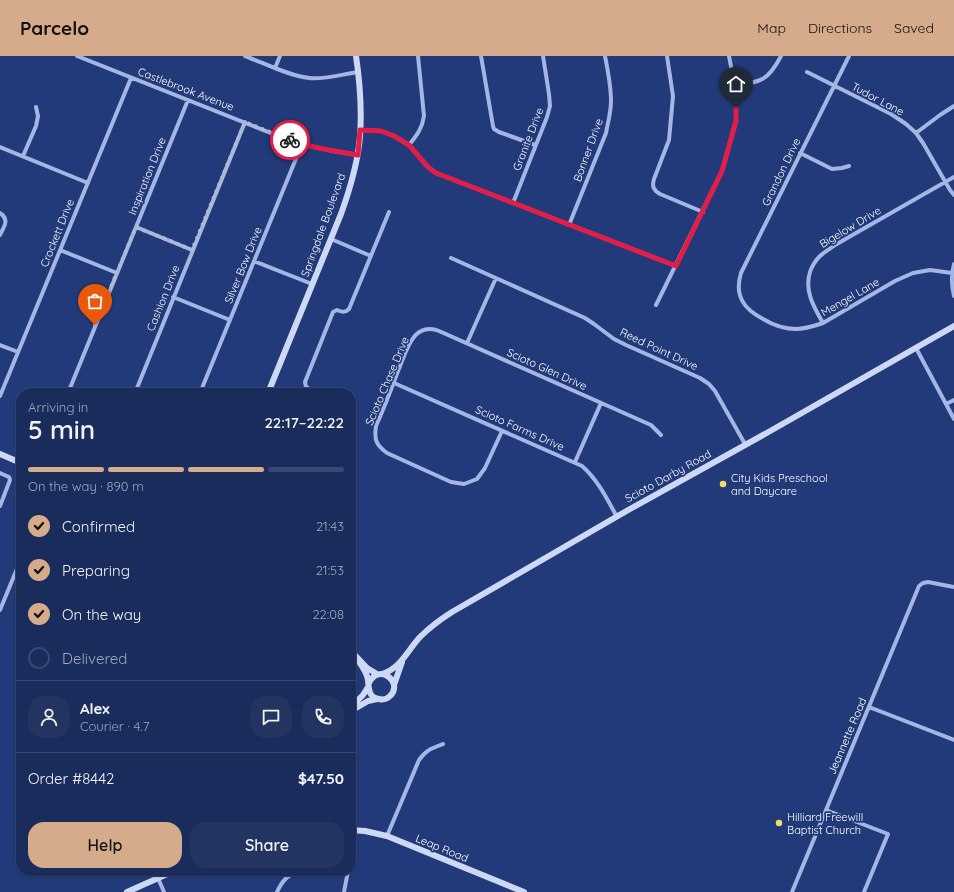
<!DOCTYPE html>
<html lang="en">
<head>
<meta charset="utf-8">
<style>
  body { margin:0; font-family:Quicksand,sans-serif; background:#233461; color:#f1f3f6; height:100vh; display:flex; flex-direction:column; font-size:15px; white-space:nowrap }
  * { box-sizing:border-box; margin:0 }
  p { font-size:13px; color:#9fa7bb }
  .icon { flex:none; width:22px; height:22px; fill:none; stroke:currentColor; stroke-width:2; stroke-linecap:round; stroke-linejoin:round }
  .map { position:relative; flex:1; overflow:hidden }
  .sheet { position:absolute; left:16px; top:332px; width:340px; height:488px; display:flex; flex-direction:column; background:#1a2c5b; border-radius:16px; box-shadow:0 1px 3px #0004,0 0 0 1px #384871 }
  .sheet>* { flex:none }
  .pin { position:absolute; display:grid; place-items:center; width:34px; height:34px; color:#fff; margin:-41px -17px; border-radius:50% 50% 50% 0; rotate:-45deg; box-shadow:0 0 4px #0007 }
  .pin .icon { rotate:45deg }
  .courier { position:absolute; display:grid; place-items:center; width:40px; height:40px; margin:-20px; border:3px solid #e11d48; border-radius:50%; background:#fff; color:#222; box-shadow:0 1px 5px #0007 }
  .summary em { font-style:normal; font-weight:600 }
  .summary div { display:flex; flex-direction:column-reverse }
  .summary { display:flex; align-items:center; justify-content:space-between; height:68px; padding:0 12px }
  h1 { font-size:26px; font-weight:600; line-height:30px }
  .bar { display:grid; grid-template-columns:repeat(4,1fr); gap:6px 4px; align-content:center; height:48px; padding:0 12px }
  .bar i { height:5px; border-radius:3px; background:#384871 }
  .bar .selected { background:#d6ab8b }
  .bar p { grid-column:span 4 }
  .line { display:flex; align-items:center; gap:10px; padding:0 12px; border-top:1px solid #384871 }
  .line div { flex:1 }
  .round { display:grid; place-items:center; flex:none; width:42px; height:42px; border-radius:16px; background:#233461 }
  ol { padding:0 12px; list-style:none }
  li { display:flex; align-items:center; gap:12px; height:44px }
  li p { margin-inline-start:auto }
  li .icon { padding:4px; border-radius:50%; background:#d6ab8b; color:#111; stroke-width:4 }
  li:last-child { color:#9fa7bb }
  li i { width:22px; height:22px; border:2px solid #384871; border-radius:50% }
  .cta { display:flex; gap:8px; margin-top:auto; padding:8px 12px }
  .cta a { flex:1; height:46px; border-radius:16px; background:#d6ab8b; color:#111; font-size:16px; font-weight:600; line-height:46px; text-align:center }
  .cta a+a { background:#233461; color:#f1f3f6 }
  header { display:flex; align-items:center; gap:24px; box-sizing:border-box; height:56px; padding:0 20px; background:#d6ab8b; color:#111 }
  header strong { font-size:19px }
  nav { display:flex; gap:22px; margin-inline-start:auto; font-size:14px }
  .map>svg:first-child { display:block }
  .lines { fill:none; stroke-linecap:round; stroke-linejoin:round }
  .street { stroke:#a4b6e4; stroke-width:4 }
  .secondary { stroke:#cdd8f4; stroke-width:6 }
  .done { stroke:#b2bad0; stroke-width:4; stroke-dasharray:0 7.2 }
  .route { stroke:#e11d48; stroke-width:5 }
  .poi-dot { fill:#f0df67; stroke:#223a79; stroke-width:1.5 }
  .labels { text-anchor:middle; stroke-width:3.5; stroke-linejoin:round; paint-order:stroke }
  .street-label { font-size:11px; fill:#fff; stroke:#223a79 }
  .poi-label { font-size:11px; fill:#fff; stroke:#223a79; text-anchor:start }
</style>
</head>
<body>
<header>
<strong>Parcelo</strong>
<nav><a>Map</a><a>Directions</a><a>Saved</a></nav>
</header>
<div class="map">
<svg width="954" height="836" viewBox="0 0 954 836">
  <rect width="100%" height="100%" fill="#223a79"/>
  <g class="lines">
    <path class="street" d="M77,0L296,87L333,95L358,99
      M245,0C264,7 289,20 309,22C323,24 344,18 358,16
      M481,0L493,70L494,73L499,76L535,89
      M667,0L673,40L669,84L654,123C652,130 653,134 660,138L703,156
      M849,0L741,217C734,240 744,253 763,263C773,269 785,273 796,273C806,273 814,270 823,267L895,225L913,217L930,214L952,217
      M275,12L280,0
      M807,16L891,58L906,68L916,77L923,87L950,134L954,139
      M734,30C761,26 768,25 781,0
      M360,74L381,75L394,80L409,89L428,111L436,117L676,210
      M916,77L940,59L954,50
      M409,89C417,79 422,73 424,60L418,0
      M0,91L88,127
      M800,97L832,113L842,112L849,110
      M23,100L36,70L38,60L36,51
      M513,147L547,61L550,50L549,38L543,0
      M0,157C10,164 4,170 0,179
      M569,169L606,77C608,66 611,56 611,45C611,30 608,15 605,0
      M136,171L192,194
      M331,183L371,200
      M60,194L117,217
      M451,202L585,262L594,268L614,283L626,289L700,322L709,328L715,335L745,388
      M254,205L312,228
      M954,208C951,219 951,228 954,240
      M173,241L230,264
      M656,249L722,115L736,65V38L729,0
      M823,267C814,251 804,235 810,216C812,210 815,205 820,200C824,196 830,193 835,189L954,121
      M467,287L496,222
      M0,289L18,296
      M916,292L954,363
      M394,327L582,410C598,424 607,443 617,461
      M68,337L188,44
      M135,337L245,66
      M200,337L302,88
      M314,337L311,334L306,331L305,326L333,256L337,254C342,256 345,257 349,253L389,156
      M0,340L131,22
      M946,348L954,344
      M502,375L485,412L477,423L464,428L451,426L387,397C376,389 374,384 376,370C384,352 391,334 398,315C403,304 406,291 414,281C420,273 430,271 439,275L651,369L661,379
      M575,406L601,347
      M0,417L9,421L10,424L0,450
      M0,554L21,503
      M869,651L954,684
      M826,754L888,778L864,836
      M387,780L419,704C426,694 432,692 443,688
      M351,792L353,774
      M337,815H348
      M158,822L164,836
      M277,836C282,825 288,818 300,815
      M344,836L348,815
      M792,836L919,530L923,527L928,526L954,531"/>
    <path class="secondary" d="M268,337L341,158C350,133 358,107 360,80C362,53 360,27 356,0
      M0,398L21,407
      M351,595L367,612L377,618
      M358,604C361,609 365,614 367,620C370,629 366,641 379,643C383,644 387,643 390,640C404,627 379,606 369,627
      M382,618C401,612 407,595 420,581C430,571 441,563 452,556L630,453L772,374L954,270
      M394,629L402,606
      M351,651L363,639L368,631
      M351,653L356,652L368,645L377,643
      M351,774L365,775L387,780L524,836
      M127,836L174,815"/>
  </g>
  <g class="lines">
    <path class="done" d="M95,269L136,171L192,194L245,66L290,84"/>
    <path class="route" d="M290,84C310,92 336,95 358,99L360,74L381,75L394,80L409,89L428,111L436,117L676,210L722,115L736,65V52"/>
  </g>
  <g class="poi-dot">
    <circle cx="723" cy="428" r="4"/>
    <circle cx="779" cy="767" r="4"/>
  </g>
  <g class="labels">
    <g class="street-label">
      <text transform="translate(186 33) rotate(21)" y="4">Castlebrook Avenue</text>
      <text transform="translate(878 43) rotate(28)" y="4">Tudor Lane</text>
      <text transform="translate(528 83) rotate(-69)" y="4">Granite Drive</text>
      <text transform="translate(588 94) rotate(-70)" y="4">Bonner Drive</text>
      <text transform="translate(781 116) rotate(-64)" y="4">Grandon Drive</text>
      <text transform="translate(147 120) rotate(-68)" y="4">Inspiration Drive</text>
      <text transform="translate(323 169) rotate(-70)" y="4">Springdale Boulevard</text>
      <text transform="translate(850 171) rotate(-31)" y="4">Bigelow Drive</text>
      <text transform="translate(57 177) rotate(-68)" y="4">Crockett Drive</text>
      <text transform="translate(243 209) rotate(-68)" y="4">Silver Bow Drive</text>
      <text transform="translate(850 241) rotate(-30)" y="4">Mengel Lane</text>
      <text transform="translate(163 242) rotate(-68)" y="4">Cashion Drive</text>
      <text transform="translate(659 293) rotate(25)" y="4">Reed Point Drive</text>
      <text transform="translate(547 313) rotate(24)" y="4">Scioto Glen Drive</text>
      <text transform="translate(387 325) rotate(-67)" y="4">Scioto Chase Drive</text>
      <text transform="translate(520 372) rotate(24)" y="4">Scioto Farms Drive</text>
      <text transform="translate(668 420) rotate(-29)" y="4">Scioto Darby Road</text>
      <text transform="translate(847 680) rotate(-67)" y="4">Jeannette Road</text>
      <text transform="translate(442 792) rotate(22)" y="4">Leap Road</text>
    </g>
    <g class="poi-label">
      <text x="731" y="426">City Kids Preschool<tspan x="731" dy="13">and Daycare</tspan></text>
      <text x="787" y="765">Hilliard Freewill<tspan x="787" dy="13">Baptist Church</tspan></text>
    </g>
  </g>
</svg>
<div class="pin" style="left:95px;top:269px;background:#ea580c"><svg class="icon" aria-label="bag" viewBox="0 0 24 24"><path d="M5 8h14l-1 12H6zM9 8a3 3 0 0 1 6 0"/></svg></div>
<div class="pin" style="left:736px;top:52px;background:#1f2937"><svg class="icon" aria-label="home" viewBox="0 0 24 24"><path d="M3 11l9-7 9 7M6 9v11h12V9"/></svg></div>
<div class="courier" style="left:290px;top:84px"><svg class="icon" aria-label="bike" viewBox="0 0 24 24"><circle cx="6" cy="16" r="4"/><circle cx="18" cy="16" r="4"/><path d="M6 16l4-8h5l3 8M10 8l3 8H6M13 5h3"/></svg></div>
<section class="sheet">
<div class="summary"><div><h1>5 min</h1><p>Arriving in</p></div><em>22:17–22:22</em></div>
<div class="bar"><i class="selected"></i><i class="selected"></i><i class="selected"></i><i></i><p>On the way · 890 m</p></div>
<ol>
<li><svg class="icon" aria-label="check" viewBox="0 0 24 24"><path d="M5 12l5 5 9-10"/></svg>Confirmed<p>21:43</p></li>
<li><svg class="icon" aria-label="check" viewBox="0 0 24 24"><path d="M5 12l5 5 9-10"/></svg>Preparing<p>21:53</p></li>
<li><svg class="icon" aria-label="check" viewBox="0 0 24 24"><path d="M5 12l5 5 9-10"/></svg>On the way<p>22:08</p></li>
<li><i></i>Delivered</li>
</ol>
<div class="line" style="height:72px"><a class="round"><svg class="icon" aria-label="person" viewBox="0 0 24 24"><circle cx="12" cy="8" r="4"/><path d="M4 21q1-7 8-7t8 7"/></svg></a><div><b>Alex</b><p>Courier · 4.7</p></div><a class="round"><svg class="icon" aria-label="chat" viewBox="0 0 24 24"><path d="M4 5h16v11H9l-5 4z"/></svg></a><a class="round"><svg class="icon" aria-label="phone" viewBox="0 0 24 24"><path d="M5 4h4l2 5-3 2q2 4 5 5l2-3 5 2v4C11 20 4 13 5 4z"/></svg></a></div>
<div class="line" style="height:52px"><div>Order #8442</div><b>$47.50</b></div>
<div class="cta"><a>Help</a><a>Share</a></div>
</section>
</div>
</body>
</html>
